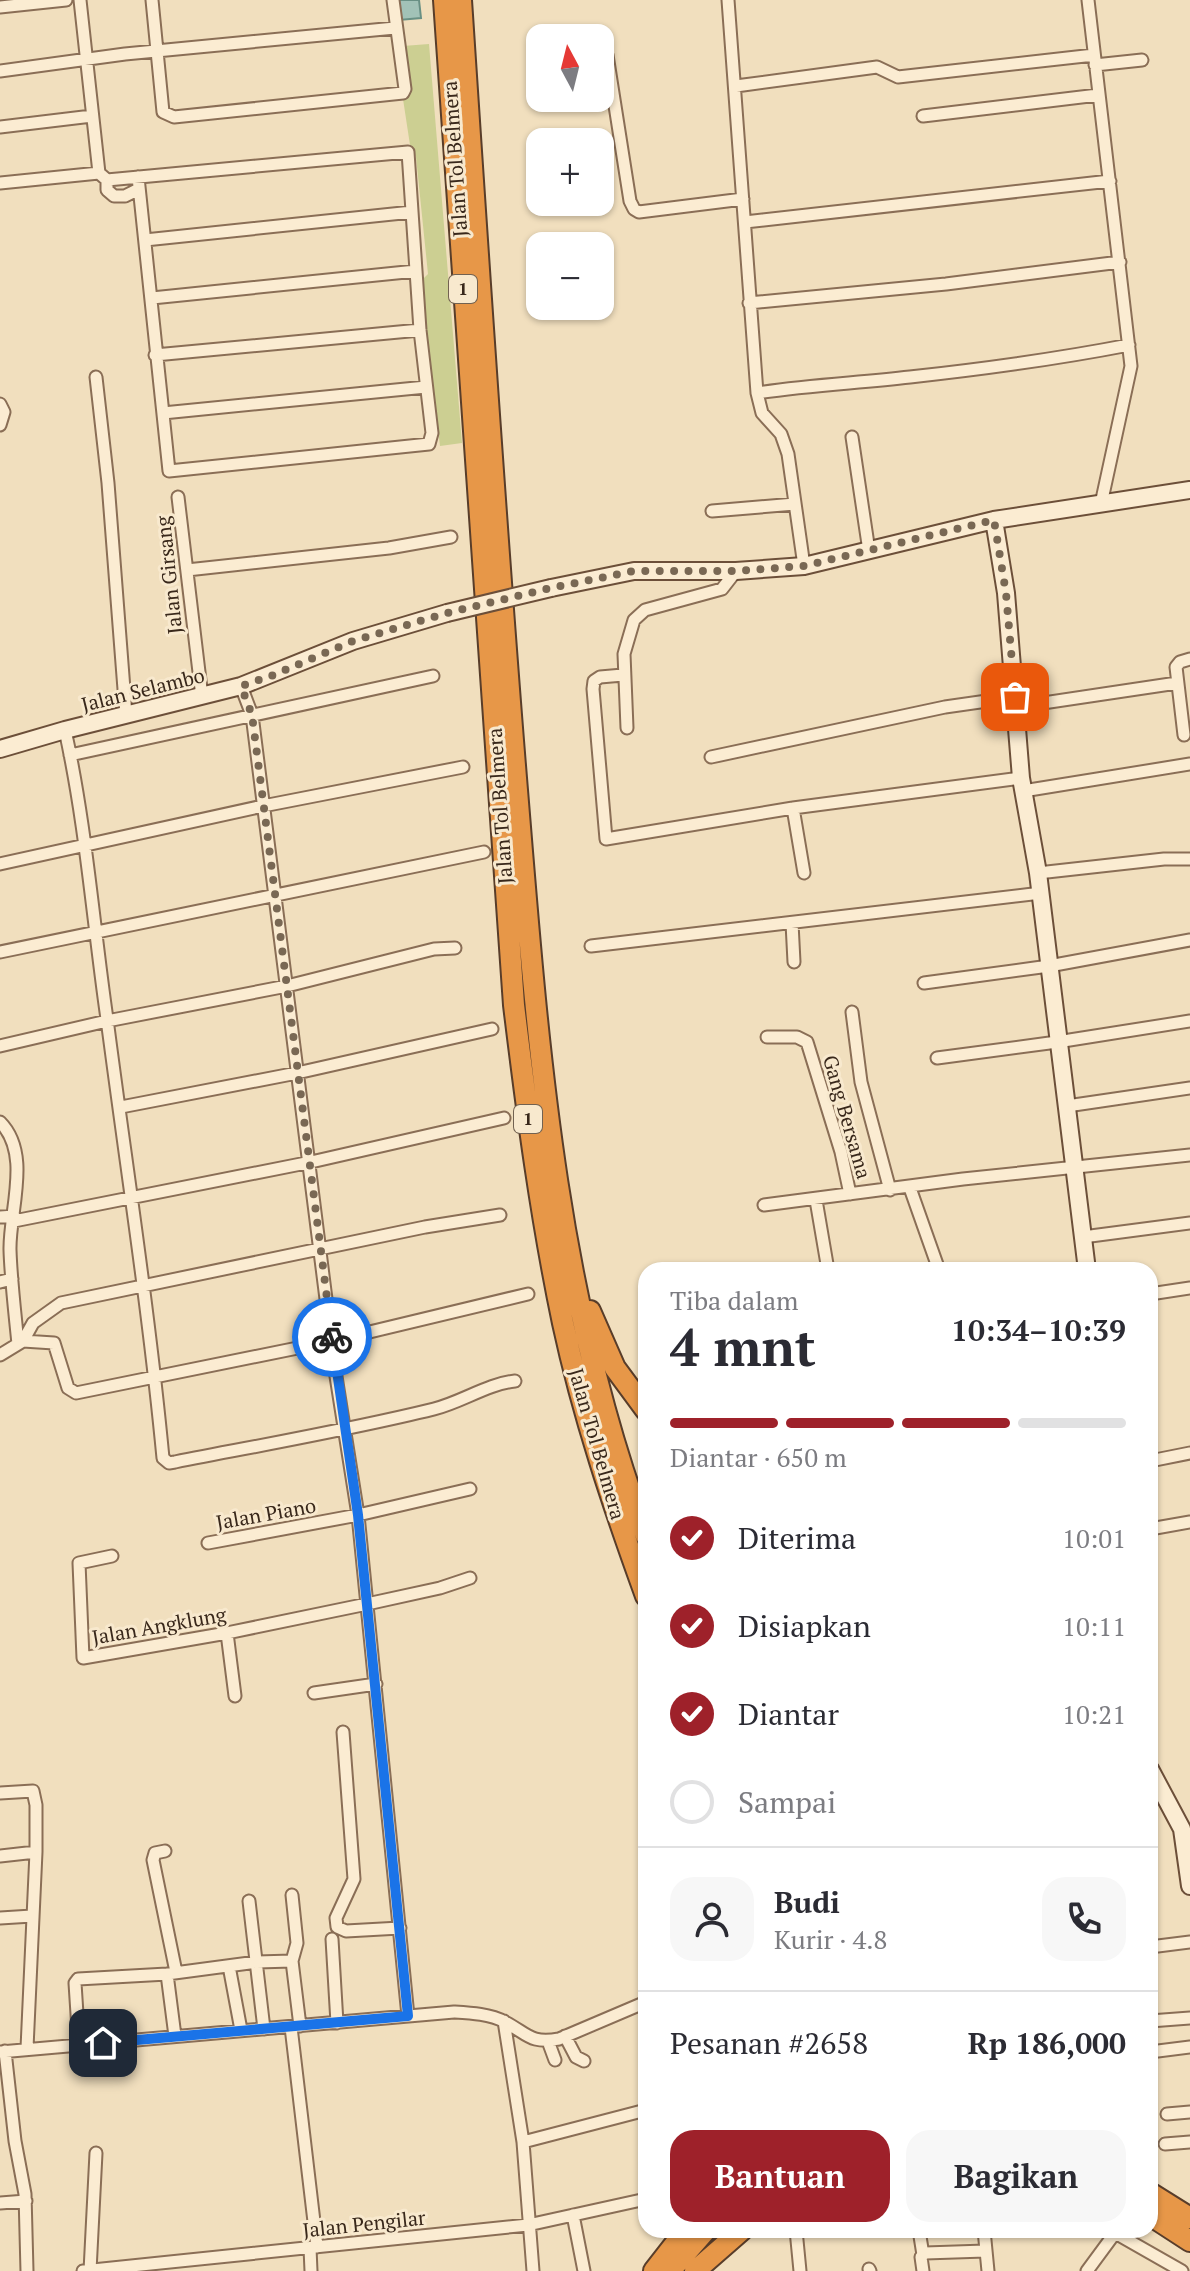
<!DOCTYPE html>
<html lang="id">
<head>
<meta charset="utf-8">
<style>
  body { margin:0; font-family:"PT Serif",serif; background:#f7f7f7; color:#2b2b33; height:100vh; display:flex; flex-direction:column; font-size:30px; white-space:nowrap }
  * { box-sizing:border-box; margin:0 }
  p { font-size:26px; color:#7c7c81 }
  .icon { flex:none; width:44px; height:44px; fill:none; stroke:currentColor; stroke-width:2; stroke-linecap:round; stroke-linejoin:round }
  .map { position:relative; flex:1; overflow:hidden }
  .drawer { position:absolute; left:638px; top:1262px; width:520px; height:976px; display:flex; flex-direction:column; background:#fff; border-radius:24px; box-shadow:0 2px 6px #0004 }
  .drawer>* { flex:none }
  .needle { width:52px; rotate:353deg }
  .tools { position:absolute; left:526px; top:24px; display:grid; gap:16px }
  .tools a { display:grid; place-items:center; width:88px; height:88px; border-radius:16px; background:#fff; box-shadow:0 2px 6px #0004; font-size:40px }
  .pin { position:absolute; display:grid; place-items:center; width:68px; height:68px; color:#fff; margin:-34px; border-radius:16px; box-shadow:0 4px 12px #0006 }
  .courier { position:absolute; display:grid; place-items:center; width:80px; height:80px; margin:-40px; border:6px solid #1a73e8; border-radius:50%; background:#fff; color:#222; box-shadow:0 2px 10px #0007 }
  .overview em { font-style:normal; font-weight:800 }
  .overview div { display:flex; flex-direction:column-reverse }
  .overview { display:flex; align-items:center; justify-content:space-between; height:136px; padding:0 32px }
  h1 { font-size:52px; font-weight:800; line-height:60px }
  .bar { display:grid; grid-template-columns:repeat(4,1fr); gap:12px 8px; align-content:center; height:96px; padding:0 32px }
  .bar i { height:10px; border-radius:6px; background:#e1e1e2 }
  .bar .selected { background:#9e212a }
  .bar p { grid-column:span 4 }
  .line { display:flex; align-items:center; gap:20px; padding:0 32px; border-top:2px solid #e1e1e2 }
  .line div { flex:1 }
  .round { display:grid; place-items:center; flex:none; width:84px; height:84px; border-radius:24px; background:#f7f7f7 }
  ol { padding:0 32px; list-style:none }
  li { display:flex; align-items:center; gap:24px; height:88px }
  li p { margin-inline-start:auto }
  li .icon { padding:8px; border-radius:50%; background:#9e212a; color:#fff; stroke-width:4 }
  li:last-child { color:#7c7c81 }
  li i { width:44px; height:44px; border:4px solid #e1e1e2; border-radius:50% }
  .action { display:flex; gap:16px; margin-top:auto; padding:16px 32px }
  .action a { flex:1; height:92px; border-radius:24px; background:#9e212a; color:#fff; font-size:32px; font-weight:800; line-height:92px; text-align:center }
  .action a+a { background:#f7f7f7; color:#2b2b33 }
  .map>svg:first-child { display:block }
  .green { fill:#cccf92 }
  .water { fill:#a2c2b7; stroke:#699084; stroke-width:2 }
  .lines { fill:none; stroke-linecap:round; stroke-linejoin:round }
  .street-casing { stroke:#8a6e56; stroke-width:15 }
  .secondary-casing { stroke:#6c4f39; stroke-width:20 }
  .highway-casing { stroke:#583d2a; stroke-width:24 }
  .street { stroke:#fbecd2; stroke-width:11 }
  .secondary { stroke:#fbecd2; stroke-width:16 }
  .highway { stroke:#e79748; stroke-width:20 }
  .secondary-bridge-casing { stroke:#6c4f39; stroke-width:20; stroke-linecap:butt }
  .secondary-bridge { stroke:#fbecd2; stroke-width:16 }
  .done { stroke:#796854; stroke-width:8; stroke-dasharray:0 14.4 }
  .route { stroke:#1a73e8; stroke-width:10 }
  .labels { text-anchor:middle; stroke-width:6; stroke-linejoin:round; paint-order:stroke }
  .shield { fill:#f8e9ce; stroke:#726251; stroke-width:2 }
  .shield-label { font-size:18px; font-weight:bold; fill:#39281b }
  .street-label { font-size:20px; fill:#39281b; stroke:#f8e9ce }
</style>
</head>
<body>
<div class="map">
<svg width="1190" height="2271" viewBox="0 0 1190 2271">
  <rect width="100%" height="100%" fill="#f1dfbe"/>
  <path class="green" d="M429,44L462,443L440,446L420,282L428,274L416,157L410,145L403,99L408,98L403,46Z"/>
  <path class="water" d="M396,0H419L421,18L399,20Z"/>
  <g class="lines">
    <g class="street-casing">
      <path id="street" d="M80,0L99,173L107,180L408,152L420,330L432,433L429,444L169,471L138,177
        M152,0L163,112L174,117L403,93L405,89L393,0
        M728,0L757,393L762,413L781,434L788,454L804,566
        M1088,0L1131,366L1101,504
        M0,7L66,0
        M600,56L607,55L630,201L634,209L639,212L743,199
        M1095,65L1142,60
        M0,71L125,54L395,28
        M736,86L877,67L898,77L1094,55
        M923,116L1098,95
        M0,127L92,116
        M107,180V190L114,196H125L139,189
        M0,183L99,173
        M745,222L1110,181
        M145,240L412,212
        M152,298L416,271
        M749,303L946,284L1120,262
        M155,355L420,330
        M96,377L108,483L126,715
        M757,393C808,385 859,383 910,377C983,369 1057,359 1129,345
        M0,404L4,412L0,425
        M163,413L426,387
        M852,437L869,551
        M178,497L202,697
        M712,511L795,504
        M187,570L389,548L451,537
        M623,675L600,677L594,681L593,689L606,839L793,808L1021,778
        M241,686L252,715L335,1370L358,1515L408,2016
        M1016,707L1177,683
        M627,728L624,654L634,620L645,610L722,589L736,571
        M65,730C86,825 93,922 107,1019C126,1165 149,1311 163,1458L169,1463L175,1462C261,1445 349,1430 434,1409C462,1402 487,1384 515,1381
        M1184,735L1176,667L1180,662L1190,659
        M70,755L433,676
        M711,757L945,707L1015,697
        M1023,791L1190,764
        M793,808L804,873
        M0,864L263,806L463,767
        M1038,873L1164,859H1190
        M792,923L794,962
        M591,946L1041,893
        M0,952L484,852
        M924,983L1049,966L1190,940
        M852,1012L861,1082L890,1190
        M767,1037H797L807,1042L841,1152L850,1194
        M0,1046L107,1021L287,986L434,949L455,948
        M937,1058L1057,1042L1190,1021
        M1067,1106L1190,1088
        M121,1107L297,1073L492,1029
        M0,1122C32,1154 9,1211 10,1250C11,1281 15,1313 18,1344
        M910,1188L939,1270
        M816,1200L828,1270
        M764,1205L963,1179L1190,1155
        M0,1217L14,1216
        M14,1221L311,1162L504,1118
        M1083,1237L1190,1223
        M0,1282L12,1279
        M1150,1294L1190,1288
        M23,1341L54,1343L68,1388L76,1393L332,1341L528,1294
        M0,1355L23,1341L33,1323L61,1303L425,1227L500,1215
        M1150,1461L1190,1453
        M1150,1529L1190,1522
        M208,1543L358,1515L470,1489
        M112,1556L79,1563L83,1658L227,1633L367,1604L440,1588L470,1578
        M227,1633L235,1696
        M314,1693L376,1684
        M343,1732L354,1879L336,1918L337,1927L346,1931L400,1928
        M0,1793L33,1791L36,1805V1852L27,2048
        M165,1851L155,1853L153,1860L176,1972
        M0,1856L36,1852
        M292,1895L297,1943L292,1961L300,2026
        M249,1901L264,2029
        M0,1918L32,1916
        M332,1939L337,2023
        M1150,1947L1190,1942
        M229,1966L241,2030
        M167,1974L175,2036
        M504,2021L523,2142L533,2271
        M1150,2021L1190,2018
        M291,2027L317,2247
        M565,2036L576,2057L584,2061
        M548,2041L555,2060
        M79,2045L75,1983L78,1979L167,1974L257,1962L292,1961
        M5,2051L15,2141L25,2194L27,2271
        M0,2052L454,2012C471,2013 490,2014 505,2022C528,2034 530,2044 559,2039L646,2002
        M1150,2052L1190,2047
        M1167,2114L1190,2112
        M523,2142L646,2110
        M1165,2144L1190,2142
        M0,2203L26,2201
        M573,2215L584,2271
        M796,2230L800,2271
        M919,2230L923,2255
        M984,2230L988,2271
        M1110,2230L1182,2271
        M310,2248L311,2271
        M869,2269L870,2271
        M83,2271L528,2225L646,2199
        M90,2271L96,2153
        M923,2271L921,2257L925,2253L985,2251
        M1087,2271L1115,2233"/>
    </g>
    <g class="secondary-casing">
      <path id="secondary" d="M994,520L1006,593L1021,778L1038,873L1087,1270
        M551,588L634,571H736L804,566L994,520L1190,490
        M0,749L65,730L241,686L353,641L447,613
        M1150,1769L1182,1829L1190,1886"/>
    </g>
    <g class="highway-casing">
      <path id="highway" d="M444,0L514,1005C527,1112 541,1218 563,1323C583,1416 614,1508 646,1596
        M461,0C478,259 495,519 516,778C537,1034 554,1293 646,1536
        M590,1311L615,1368L646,1410
        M1150,2193L1190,2218
        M1150,2215L1190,2241
        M654,2271L686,2230
        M670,2271L706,2230
        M695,2271L742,2230"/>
    </g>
    <use href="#street" class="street"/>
    <use href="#secondary" class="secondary"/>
    <use href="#highway" class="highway"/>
    <g class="secondary-bridge-casing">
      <path id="secondary-bridge" d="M447,613L551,588"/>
    </g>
    <use href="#secondary-bridge" class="secondary-bridge"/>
  </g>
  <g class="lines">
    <path class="done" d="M332,1337L252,715L241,686L271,676L353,641L447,613L551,588L634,571H736L804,566L994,520L1006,593L1015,697"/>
    <path class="route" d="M103,2043L408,2016L358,1515L332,1337"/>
  </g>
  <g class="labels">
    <g class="shield">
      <rect x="449" y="275" width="28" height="28" rx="6"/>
      <rect x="514" y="1105" width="28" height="28" rx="6"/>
    </g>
    <g class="shield-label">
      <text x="463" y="295">1</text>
      <text x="528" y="1125">1</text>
    </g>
    <g class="street-label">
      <text transform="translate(455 159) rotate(-94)" y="7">Jalan Tol Belmera</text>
      <text transform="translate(169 575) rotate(-96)" y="7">Jalan Girsang</text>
      <text transform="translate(143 690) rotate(-14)" y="7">Jalan Selambo</text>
      <text transform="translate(500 806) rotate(-94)" y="7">Jalan Tol Belmera</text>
      <text transform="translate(847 1117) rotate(74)" y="7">Gang Bersama</text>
      <text transform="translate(597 1444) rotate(74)" y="7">Jalan Tol Belmera</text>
      <text transform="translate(266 1514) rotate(-10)" y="7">Jalan Piano</text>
      <text transform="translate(159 1626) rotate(-10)" y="7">Jalan Angklung</text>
      <text transform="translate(364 2224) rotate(-6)" y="7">Jalan Pengilar</text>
    </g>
  </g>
</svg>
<div class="tools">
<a><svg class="needle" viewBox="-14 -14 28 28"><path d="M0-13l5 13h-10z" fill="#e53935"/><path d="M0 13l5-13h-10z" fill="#7c7c81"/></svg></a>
<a>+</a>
<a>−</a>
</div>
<div class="pin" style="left:1015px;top:697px;background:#ea580c"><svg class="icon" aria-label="bag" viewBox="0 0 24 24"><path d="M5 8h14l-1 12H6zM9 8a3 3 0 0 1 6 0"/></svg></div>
<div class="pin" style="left:103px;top:2043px;background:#1f2937"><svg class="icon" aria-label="home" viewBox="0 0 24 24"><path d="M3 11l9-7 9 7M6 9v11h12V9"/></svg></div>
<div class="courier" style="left:332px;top:1337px"><svg class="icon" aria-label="bike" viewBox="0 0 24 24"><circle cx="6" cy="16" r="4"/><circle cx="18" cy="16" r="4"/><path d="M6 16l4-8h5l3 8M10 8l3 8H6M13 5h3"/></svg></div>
<section class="drawer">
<div class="overview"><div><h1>4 mnt</h1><p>Tiba dalam</p></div><em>10:34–10:39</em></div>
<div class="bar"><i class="selected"></i><i class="selected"></i><i class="selected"></i><i></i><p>Diantar · 650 m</p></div>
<ol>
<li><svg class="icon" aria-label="check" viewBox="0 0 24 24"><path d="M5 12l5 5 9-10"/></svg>Diterima<p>10:01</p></li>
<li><svg class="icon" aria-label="check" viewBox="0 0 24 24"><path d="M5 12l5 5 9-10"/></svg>Disiapkan<p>10:11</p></li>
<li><svg class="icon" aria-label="check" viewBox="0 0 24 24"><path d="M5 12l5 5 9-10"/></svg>Diantar<p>10:21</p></li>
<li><i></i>Sampai</li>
</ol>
<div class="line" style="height:144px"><a class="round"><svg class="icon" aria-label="person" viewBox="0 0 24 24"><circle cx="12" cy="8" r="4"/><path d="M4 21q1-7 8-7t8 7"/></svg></a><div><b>Budi</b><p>Kurir · 4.8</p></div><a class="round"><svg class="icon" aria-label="phone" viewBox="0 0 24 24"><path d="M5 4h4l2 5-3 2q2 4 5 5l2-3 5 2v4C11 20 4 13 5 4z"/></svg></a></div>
<div class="line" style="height:104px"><div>Pesanan #2658</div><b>Rp 186,000</b></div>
<div class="action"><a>Bantuan</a><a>Bagikan</a></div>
</section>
</div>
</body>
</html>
